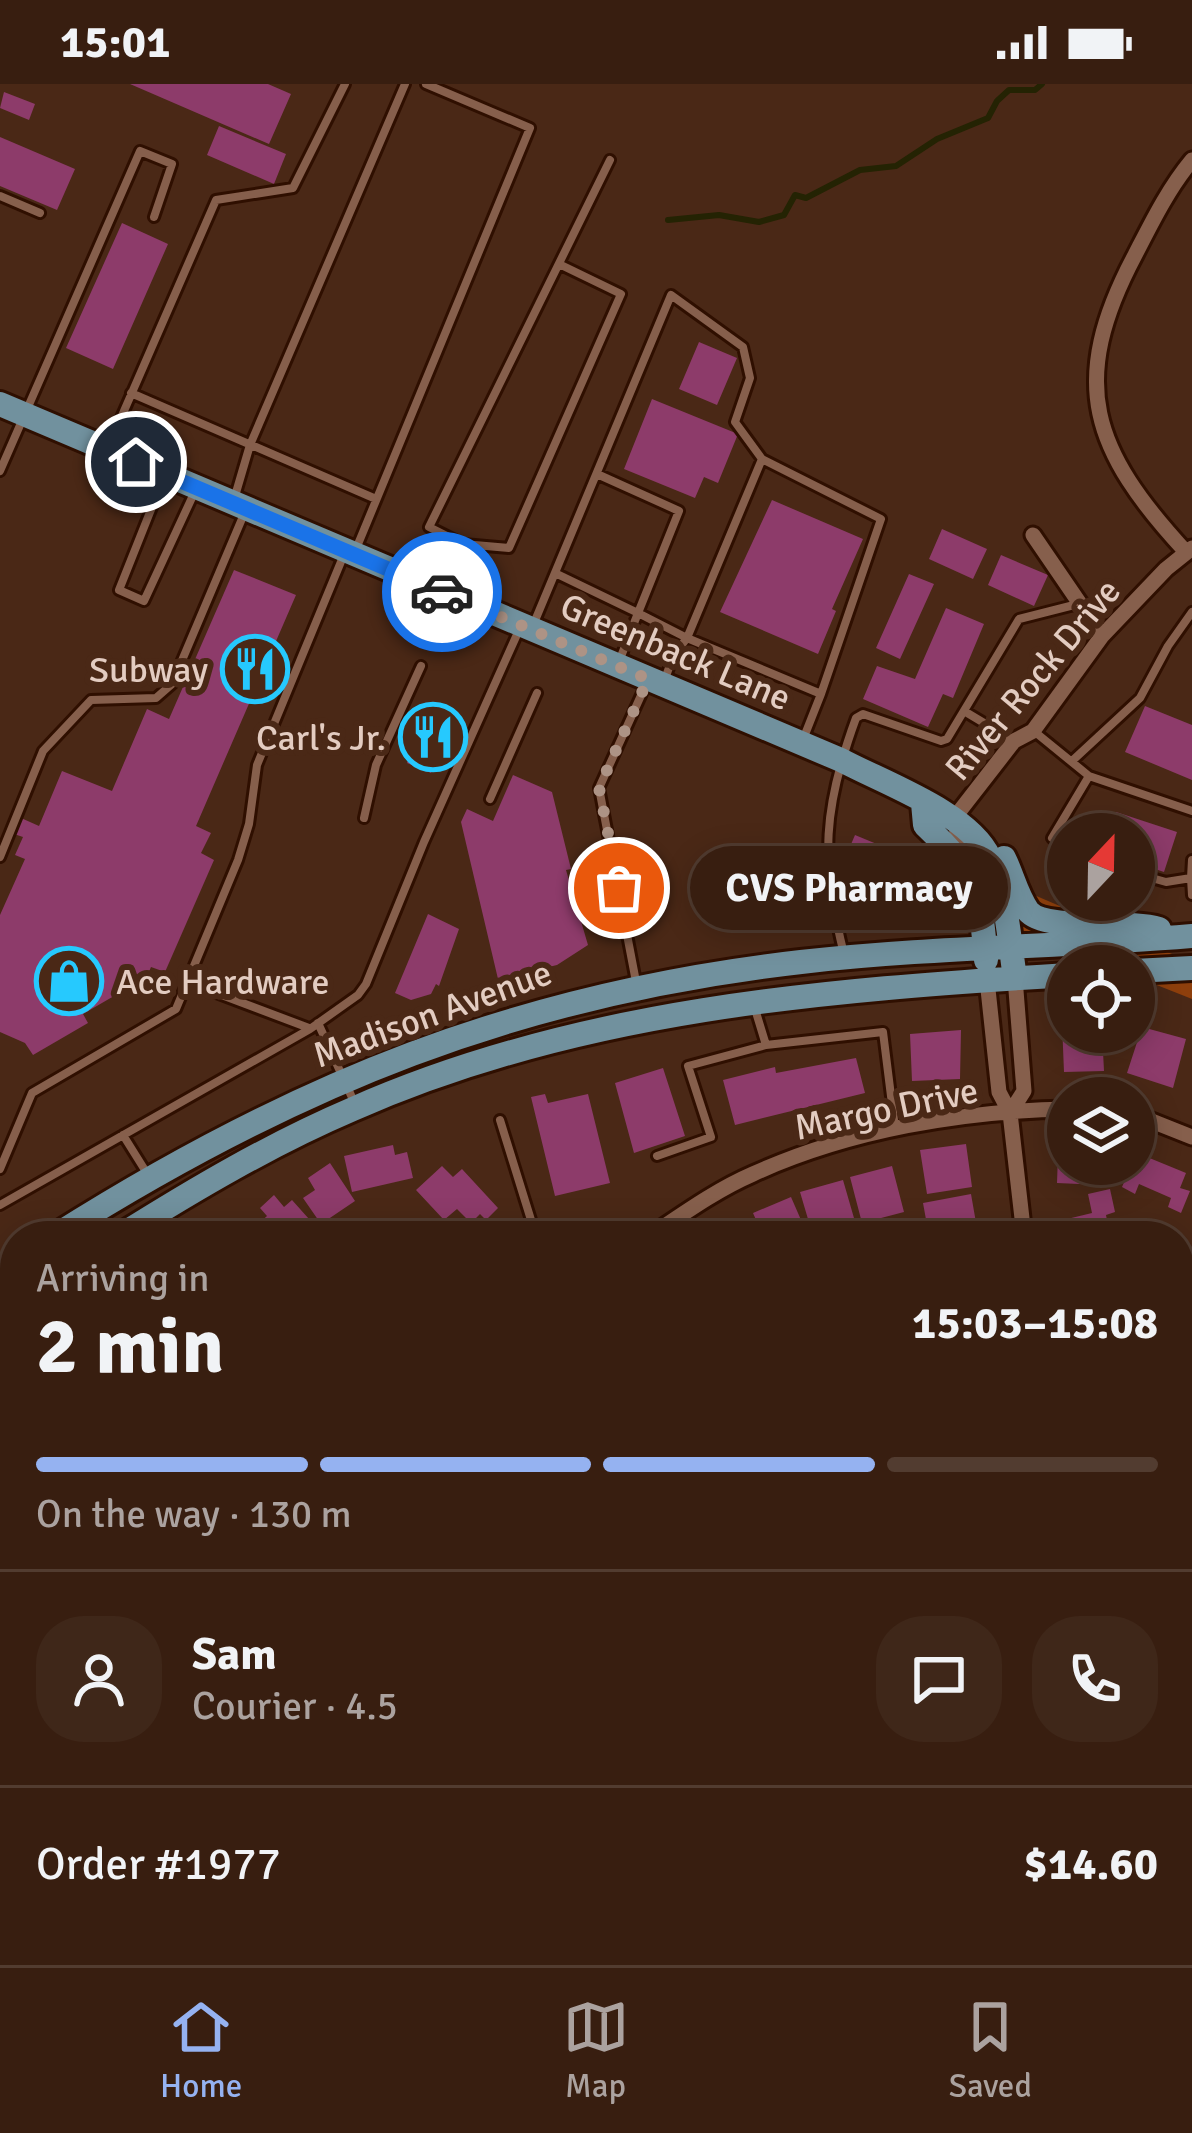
<!DOCTYPE html>
<html lang="en">
<head>
<meta charset="utf-8">
<style>
  body { margin:0; font-family:Signika,sans-serif; background:#3f2719; color:#f1f3f6; height:100vh; display:flex; flex-direction:column; font-size:45px; white-space:nowrap }
  * { box-sizing:border-box; margin:0 }
  p { font-size:39px; color:#aba29f }
  .icon { flex:none; width:66px; height:66px; fill:none; stroke:currentColor; stroke-width:2; stroke-linecap:round; stroke-linejoin:round }
  .map { position:relative; flex:1; overflow:hidden }
  .details { position:absolute; left:0px; top:1137px; width:1194px; height:744px; display:flex; flex-direction:column; background:#381e10; border-radius:48px 48px 0 0; box-shadow:0 6px 30px #0003,0 0 0 3px #523c30 }
  .details>* { flex:none }
  .needle { width:78px; rotate:22deg }
  .tools { position:absolute; left:1047px; top:729px; display:grid; gap:24px }
  .tools a { display:grid; place-items:center; width:108px; height:108px; border-radius:50%; background:#381e10; box-shadow:0 6px 30px #0003,0 0 0 3px #523c30; font-size:60px }
  .pin { position:absolute; display:grid; place-items:center; width:102px; height:102px; color:#fff; margin:-51px; border:6px solid #fff; border-radius:50%; box-shadow:0 3px 12px #0007 }
  .courier { position:absolute; display:grid; place-items:center; width:120px; height:120px; margin:-60px; border:9px solid #1a73e8; border-radius:50%; background:#fff; color:#222; box-shadow:0 3px 15px #0007 }
  .bubble { position:absolute; height:84px; border-radius:42px; background:#381e10; box-shadow:0 6px 30px #0003,0 0 0 3px #523c30; font-size:39px; font-weight:700; line-height:84px; text-align:center }
  .head em { font-style:normal; font-weight:700 }
  .head div { display:flex; flex-direction:column-reverse }
  .head { display:flex; align-items:center; justify-content:space-between; height:204px; padding:0 36px }
  h1 { font-size:78px; font-weight:700; line-height:90px }
  .bar { display:grid; grid-template-columns:repeat(4,1fr); gap:18px 12px; align-content:center; height:144px; padding:0 36px }
  .bar i { height:15px; border-radius:9px; background:#523c30 }
  .bar .selected { background:#95b2f1 }
  .bar p { grid-column:span 4 }
  .line { display:flex; align-items:center; gap:30px; padding:0 36px; border-top:3px solid #523c30 }
  .line div { flex:1 }
  .round { display:grid; place-items:center; flex:none; width:126px; height:126px; border-radius:48px; background:#3f2719 }
  .status { display:flex; justify-content:space-between; align-items:center; height:84px; padding:0 60px; background:#381e10; direction:ltr }
  .status svg { height:33px; fill:currentColor }
  .menu { display:flex; justify-content:space-around; align-items:center; height:168px; border-top:3px solid #523c30; background:#381e10; font-size:33px; color:#aba29f }
  .menu a { display:grid; justify-items:center; gap:6px }
  .menu .selected { color:#95b2f1 }
  .map>svg:first-child { display:block }
  .green { fill:#8e3f0c }
  .lines { fill:none; stroke-linecap:round; stroke-linejoin:round }
  .stream { stroke:#242303; stroke-width:6 }
  .building { fill:#8d3b6a }
  .lane-casing { stroke:#2f0f00; stroke-width:14 }
  .street-casing { stroke:#2f0f00; stroke-width:21 }
  .primary-casing { stroke:#2f0f00; stroke-width:30 }
  .lane { stroke:#865f4c; stroke-width:8 }
  .street { stroke:#865f4c; stroke-width:15 }
  .primary { stroke:#71919e; stroke-width:24 }
  .done { stroke:#ad9385; stroke-width:12; stroke-dasharray:0 21.6 }
  .route { stroke:#1a73e8; stroke-width:15 }
  .labels { text-anchor:middle; stroke-width:12; stroke-linejoin:round; paint-order:stroke }
  .street-label { font-size:36px; fill:#e3ccc1; stroke:#4a2816 }
  .poi-label { font-size:36px; fill:#e3ccc1; stroke:#4a2816; text-anchor:end }
</style>
</head>
<body>
<div class="status"><b>15:01</b><svg viewBox="0 0 49 12"><path d="M0 12V9h3v3zM5 12V6h3v6zM10 12V3h3v9zM15 12V0h3v12zM26 1h20v11H26zM47 4h2v5h-2z"/></svg></div>
<div class="map">
<svg width="1192" height="1881" viewBox="0 0 1192 1881">
  <rect width="100%" height="100%" fill="#4a2816"/>
  <path class="green" d="M985,790L1179,873H1192V915L1134,892V882H1108L969,827Z
    M550,1866H614L627,1881H565Z"/>
  <g class="lines">
    <path class="stream" d="M668,136L719,131L759,138L784,131L795,111L806,114L860,86L896,82L937,55L988,34L997,17L1009,6H1035L1042,0"/>
  </g>
  <path class="building" d="M130,0H268L291,10L269,60Z
    M4,8L35,20L29,36L0,24Z
    M219,42L286,70L274,100L207,71Z
    M0,53L75,85L57,126L0,102Z
    M122,139L168,160L113,285L66,264Z
    M699,258L737,274L717,321L679,305Z
    M652,315L738,350L718,399L704,393L695,414L624,385Z
    M772,416L863,455L832,525L836,527L818,570L720,528Z
    M942,445L987,465L973,495L929,475Z
    M1001,471L1048,491L1034,522L988,501Z
    M234,486L296,511L196,742L211,749L201,769L214,776L165,888L151,883L143,902L122,893L114,912L83,930L88,939L33,971L25,959L0,948V831L25,775L15,771L23,753L14,750L21,734L39,742L62,687L112,707L147,625L169,635Z
    M909,490L934,500L900,575L876,564Z
    M946,524L984,540L953,614L943,610L928,643L863,615L877,582L915,595Z
    M432,620L456,630L431,689L407,679L421,645L417,644Z
    M1145,622L1192,641V696L1125,668Z
    M513,691L552,708L571,785L566,786L588,861L557,881L498,895L461,738L467,725L493,737Z
    M1116,728L1177,748L1164,788L1134,778V750H1108Z
    M855,751L884,763L886,759L912,775L901,803L843,779Z
    M428,830L459,845L439,902L436,900L431,910L411,916L395,909Z
    M1062,939H1068V948H1102L1104,987L1064,988Z
    M1142,943L1186,955L1173,1004L1127,989Z
    M961,946L960,995L912,997L910,950Z
    M856,974L865,1009L735,1041L723,996L775,983L776,989Z
    M663,984L685,1052L634,1069L615,999Z
    M545,1010L548,1019L588,1010L610,1099L555,1112L531,1013Z
    M966,1060L972,1103L927,1110L920,1066Z
    M393,1061L395,1071L407,1068L413,1094L352,1108L344,1072Z
    M1058,1070L1068,1071V1080H1102L1101,1101L1057,1099Z
    M1147,1073L1186,1089L1180,1104L1190,1107L1181,1129L1168,1123L1171,1114L1139,1100L1135,1110L1122,1103L1131,1082L1142,1086Z
    M330,1079L355,1117L321,1140L303,1114L315,1106L308,1094Z
    M442,1082L453,1093L462,1085L498,1124L486,1136L480,1130L471,1139L457,1125L444,1136L416,1106Z
    M892,1082L904,1128L862,1139L850,1093Z
    M843,1096L856,1141L813,1152L800,1108Z
    M1110,1105L1115,1128L1106,1131L1110,1152H1066L1063,1136L1092,1129L1088,1110Z
    M971,1110L978,1150L929,1152L923,1119Z
    M274,1111L284,1123L292,1116L309,1135L290,1152H264L255,1143L267,1132L260,1124Z
    M791,1113L808,1152H763L753,1129Z
    M746,1134L757,1152H716Z
    M0,1317L10,1359L0,1360Z
    M1191,1380L1192,1395L1186,1397L1192,1420L1179,1424L1180,1384Z
    M1179,1485L1192,1489V1534H1179Z
    M1179,1559H1192V1598H1179Z
    M0,1568L15,1595V1604L0,1612Z
    M6,1699L15,1715V1738L0,1747V1703Z
    M178,1866H201L208,1881H179L173,1868Z
    M210,1866H255L259,1881H214Z
    M260,1866H295L298,1878L264,1881Z
    M389,1866H431L425,1881H403L386,1874Z
    M654,1866H695L709,1879L664,1881L651,1869Z
    M937,1866H965L969,1870L956,1881H920Z"/>
  <g class="lines">
    <g class="lane-casing">
      <path id="lane" d="M0,112L40,129
        M131,309L376,415
        M110,359L216,116L293,104L345,0
        M762,375L881,435L821,610
        M0,387L140,67L172,80L154,133
        M597,390L679,427L638,529L687,554L821,610L804,653
        M164,393L119,506L144,517L196,405
        M235,412L250,361L405,0
        M463,460L509,464L621,210L559,180
        M356,465L530,44L426,0
        M555,489L638,529L620,575
        M449,503L463,460L429,443L610,76
        M534,539L671,211L743,263L750,294L735,338L762,375L687,554L673,572L664,598
        M964,627L1014,657
        M1035,648L1089,692L1192,727
        M1072,677L1140,614L1168,562L1192,528
        M490,715L537,609
        M364,734L376,681L421,582
        M1068,761L1052,754L1089,692
        M0,773L43,667L91,616L156,614L172,600L244,430
        M1134,789L1166,798L1191,794L1192,811
        M1191,794L1192,776
        M772,818L799,835H836
        M834,820L918,817L933,804
        M844,870C820,775 823,724 856,634L863,630L941,657L947,655L1019,535L1078,520
        M187,898L309,944
        M637,903L599,704L648,596
        M318,939L355,1020
        M766,961L883,948L895,1044
        M500,1036L536,1152
        M123,1051L148,1091
        M657,1072L711,1053L688,982L766,961L755,925
        M0,1085L32,1009L176,925L238,776L249,740L257,681L345,468
        M0,1121L310,945L358,911L366,900L424,758L519,546
        M787,1881L794,1875L823,1881"/>
    </g>
    <g class="street-casing">
      <path id="street" d="M1033,451L1102,552
        M1186,468C1092,366 1067,299 1135,171C1152,138 1168,105 1192,76
        M960,774L955,733L1014,657L1033,647L1102,552L1166,485L1192,464
        M987,896L999,1008L1010,1029L1024,1152
        M1010,1029L1024,1007L1015,894
        M1134,1030L1192,1053
        M393,1152H397
        M650,1152C683,1130 716,1106 753,1090C849,1046 963,1027 1068,1025
        M0,1407L15,1400
        M1179,1455L1192,1448
        M1179,1646L1192,1651
        M0,1660L15,1652
        M521,1866L538,1881
        M1093,1866L1098,1881
        M57,1881L87,1866
        M486,1881L497,1866
        M855,1881L871,1866"/>
    </g>
    <g class="primary-casing">
      <path id="primary" d="M0,320L841,676C884,699 969,729 989,773C1007,811 1009,854 1015,894
        M923,719L925,741C977,791 980,805 986,876
        M1004,774C1012,790 1017,812 1028,827C1045,848 1126,835 1159,845
        M1134,887L1192,884
        M55,1152C295,1000 518,910 801,878C931,863 1062,863 1192,852
        M120,1152C195,1105 271,1060 353,1025C579,925 824,906 1068,891
        M0,1187L15,1177
        M0,1229L15,1219"/>
    </g>
    <use href="#lane" class="lane"/>
    <use href="#street" class="street"/>
    <use href="#primary" class="primary"/>
  </g>
  <g class="lines">
    <path class="done" d="M442,508L648,595L599,704L619,804"/>
    <path class="route" d="M136,378L442,508"/>
  </g>
  <defs>
    <g id="restaurant-ring" transform="scale(3.45)"><circle r="9.5" fill="#4a2816" stroke="#26c9fe" stroke-width="1.5"/><path d="M-5-6h1v4h1v-4h1v4h1v-4h1v5L-1.5 .5V6h-2V.5L-5-1ZM5-6V6H3V1.5H1.5Q1.5-4 5-6Z" fill="#26c9fe"/></g>
    <g id="shop-ring" transform="scale(3.45)"><circle r="9.5" fill="#4a2816" stroke="#26c9fe" stroke-width="1.5"/><path d="M-5-2.5h2.3a2.7 3.5 0 0 1 5.4 0H5L5.5 6h-11ZM-1.5-2.5h3a1.5 2.3 0 0 0-3 0Z" fill="#26c9fe"/></g>
  </defs>
  <g fill-rule="evenodd">
    <use href="#restaurant-ring" x="255" y="585"/>
    <use href="#restaurant-ring" x="433" y="653"/>
    <use href="#shop-ring" x="69" y="897"/>
  </g>
  <g class="labels">
    <g class="street-label">
      <text transform="translate(676 567) rotate(23)" y="13">Greenback Lane</text>
      <text transform="translate(1032 595) rotate(-50)" y="13">River Rock Drive</text>
      <text transform="translate(432 929) rotate(-20)" y="13">Madison Avenue</text>
      <text transform="translate(886 1024) rotate(-12)" y="13">Margo Drive</text>
    </g>
    <g class="poi-label">
      <text x="208" y="598">Subway</text>
      <text x="386" y="666">Carl's Jr.</text>
      <text x="116" y="910" text-anchor="start">Ace Hardware</text>
    </g>
  </g>
</svg>
<div class="tools">
<a><svg class="needle" viewBox="-14 -14 28 28"><path d="M0-13l5 13h-10z" fill="#e53935"/><path d="M0 13l5-13h-10z" fill="#aba29f"/></svg></a>
<a><svg class="icon" aria-label="locate" viewBox="0 0 24 24"><circle cx="12" cy="12" r="6"/><path d="M12 2v4M12 18v4M2 12h4M18 12h4"/></svg></a>
<a><svg class="icon" aria-label="layers" viewBox="0 0 24 24"><path d="M12 4l9 5-9 5-9-5zM3 14l9 5 9-5"/></svg></a>
</div>
<div class="pin" style="left:619px;top:804px;background:#ea580c"><svg class="icon" aria-label="bag" viewBox="0 0 24 24"><path d="M5 8h14l-1 12H6zM9 8a3 3 0 0 1 6 0"/></svg></div>
<div class="pin" style="left:136px;top:378px;background:#1f2937"><svg class="icon" aria-label="home" viewBox="0 0 24 24"><path d="M3 11l9-7 9 7M6 9v11h12V9"/></svg></div>
<div class="courier" style="left:442px;top:508px"><svg class="icon" aria-label="car" viewBox="0 0 24 24"><path d="M5 17H2v-5l4-1 3-4h7l3 4 3 1v5h-3M9 17h6M6 11h13"/><circle cx="7" cy="17" r="2"/><circle cx="17" cy="17" r="2"/></svg></div>
<div class="bubble" style="left:690px;top:762px;width:318px">CVS Pharmacy</div>
<section class="details">
<div class="head"><div><h1>2 min</h1><p>Arriving in</p></div><em>15:03–15:08</em></div>
<div class="bar"><i class="selected"></i><i class="selected"></i><i class="selected"></i><i></i><p>On the way · 130 m</p></div>
<div class="line" style="height:216px"><a class="round"><svg class="icon" aria-label="person" viewBox="0 0 24 24"><circle cx="12" cy="8" r="4"/><path d="M4 21q1-7 8-7t8 7"/></svg></a><div><b>Sam</b><p>Courier · 4.5</p></div><a class="round"><svg class="icon" aria-label="chat" viewBox="0 0 24 24"><path d="M4 5h16v11H9l-5 4z"/></svg></a><a class="round"><svg class="icon" aria-label="phone" viewBox="0 0 24 24"><path d="M5 4h4l2 5-3 2q2 4 5 5l2-3 5 2v4C11 20 4 13 5 4z"/></svg></a></div>
<div class="line" style="height:156px"><div>Order #1977</div><b>$14.60</b></div>
</section>
</div>
<nav class="menu">
<a class="selected"><svg class="icon" aria-label="home" viewBox="0 0 24 24"><path d="M3 11l9-7 9 7M6 9v11h12V9"/></svg>Home</a>
<a><svg class="icon" aria-label="map" viewBox="0 0 24 24"><path d="M3 6l6-2 6 2 6-2v14l-6 2-6-2-6 2zM9 4v14M15 6v14"/></svg>Map</a>
<a><svg class="icon" aria-label="saved" viewBox="0 0 24 24"><path d="M7 4h10v16l-5-4-5 4z"/></svg>Saved</a>
</nav>
</body>
</html>
